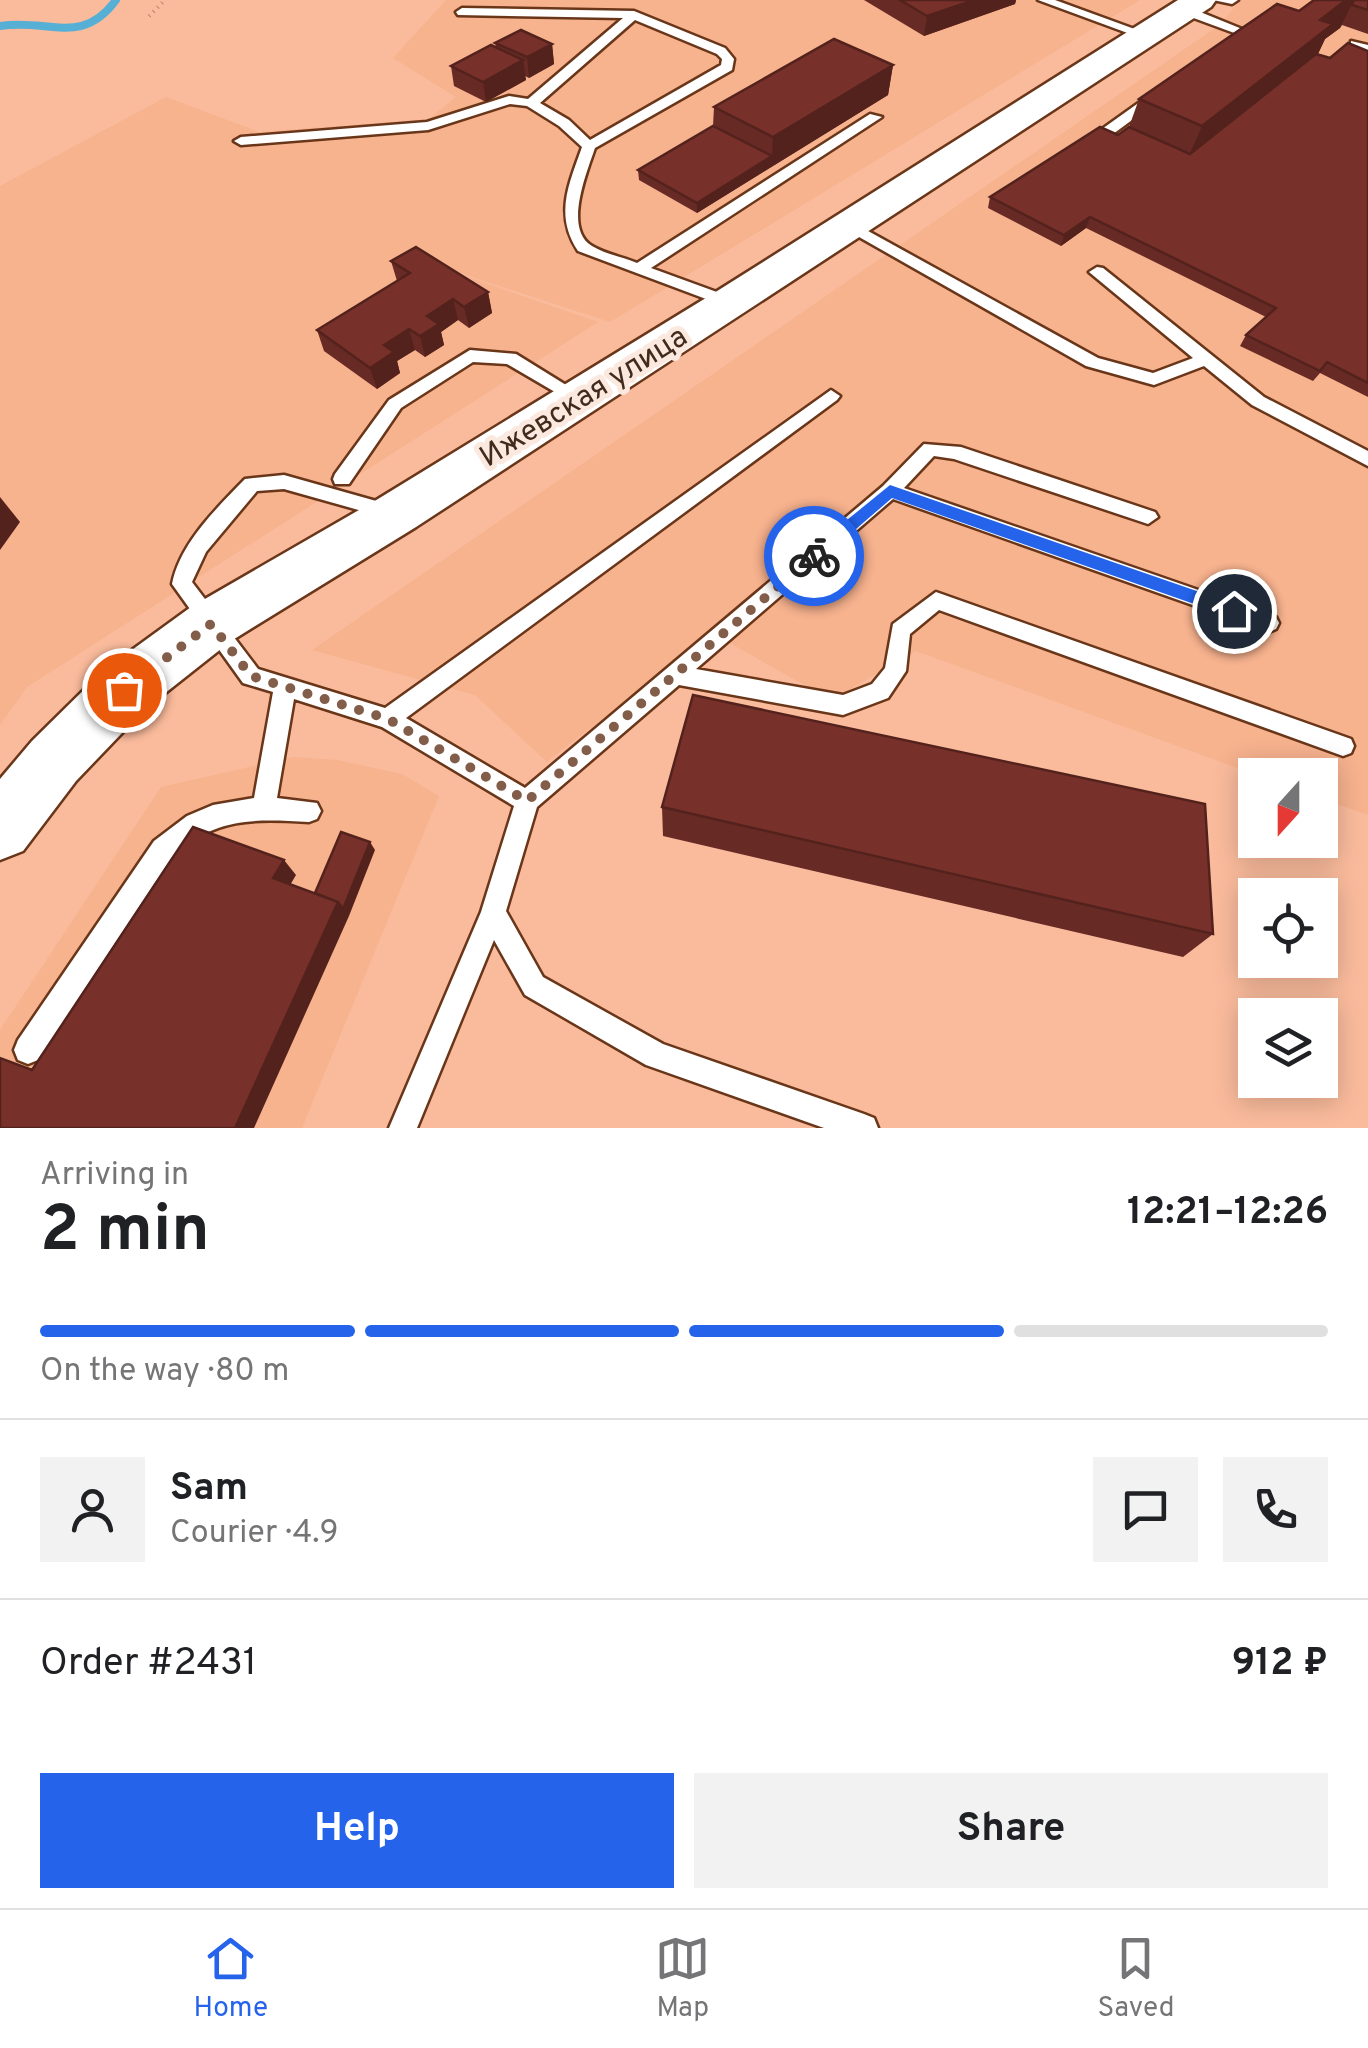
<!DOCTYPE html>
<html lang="en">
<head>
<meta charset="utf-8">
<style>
  body { margin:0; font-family:Overpass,sans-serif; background:#f2f2f2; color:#202124; height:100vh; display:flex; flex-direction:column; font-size:38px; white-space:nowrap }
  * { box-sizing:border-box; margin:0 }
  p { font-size:32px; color:#757577 }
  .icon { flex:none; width:55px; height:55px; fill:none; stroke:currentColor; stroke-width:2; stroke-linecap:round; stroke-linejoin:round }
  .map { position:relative; height:1128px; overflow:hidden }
  .sheet { display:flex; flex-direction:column; background:#fff; flex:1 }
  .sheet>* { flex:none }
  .needle { width:65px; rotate:201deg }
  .buttons { position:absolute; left:1238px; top:758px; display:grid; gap:20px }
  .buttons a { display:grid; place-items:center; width:100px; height:100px; border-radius:0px; background:#fff; box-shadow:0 5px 25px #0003; font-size:50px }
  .pin { position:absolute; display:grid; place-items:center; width:85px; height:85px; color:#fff; margin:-42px; border:5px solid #fff; border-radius:50%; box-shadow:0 2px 10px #0007 }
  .courier { position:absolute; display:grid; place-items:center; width:100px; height:100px; margin:-50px; border:8px solid #2563eb; border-radius:50%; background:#fff; color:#222; box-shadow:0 2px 12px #0007 }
  .summary em { font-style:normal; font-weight:700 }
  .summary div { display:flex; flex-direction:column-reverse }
  .summary { display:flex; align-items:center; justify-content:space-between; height:170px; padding:0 40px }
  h1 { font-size:65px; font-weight:700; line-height:75px }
  .bar { display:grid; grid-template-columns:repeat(4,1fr); gap:15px 10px; align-content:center; height:120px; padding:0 40px }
  .bar i { height:12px; border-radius:8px; background:#e0e0e0 }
  .bar .selected { background:#2563eb }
  .bar p { grid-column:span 4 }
  .line { display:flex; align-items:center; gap:25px; padding:0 40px; border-top:2px solid #e0e0e0 }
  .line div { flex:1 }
  .round { display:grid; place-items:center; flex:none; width:105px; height:105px; border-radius:0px; background:#f2f2f2 }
  .cta { display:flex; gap:20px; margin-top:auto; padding:20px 40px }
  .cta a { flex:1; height:115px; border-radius:0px; background:#2563eb; color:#fff; font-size:40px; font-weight:700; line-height:115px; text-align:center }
  .cta a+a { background:#f2f2f2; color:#202124 }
  .tabs { display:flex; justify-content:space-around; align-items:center; height:140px; border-top:2px solid #e0e0e0; background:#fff; font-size:28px; color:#757577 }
  .tabs a { display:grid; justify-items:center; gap:5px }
  .tabs .selected { color:#2563eb }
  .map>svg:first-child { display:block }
  .built { fill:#f7b28e }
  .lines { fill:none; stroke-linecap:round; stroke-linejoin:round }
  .stream { stroke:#56afd5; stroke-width:8 }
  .lane-casing { stroke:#6a3619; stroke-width:5 }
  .secondary-casing { stroke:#6a3619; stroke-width:5 }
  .path { stroke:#b1826a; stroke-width:4; stroke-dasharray:1 5; stroke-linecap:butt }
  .lane { fill:#fff; fill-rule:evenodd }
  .secondary { fill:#fff; fill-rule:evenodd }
  .wall { fill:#672a24 }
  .shaded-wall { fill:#54221d }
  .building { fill:#78312a; stroke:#54221d; stroke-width:2.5 }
  .route { fill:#2563eb }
  .done { stroke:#825d49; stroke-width:10; stroke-dasharray:0 18 }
  .labels { text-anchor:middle; stroke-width:10; stroke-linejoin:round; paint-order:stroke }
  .street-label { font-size:30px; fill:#422a1d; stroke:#fbe8de }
</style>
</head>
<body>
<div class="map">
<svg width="1368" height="1128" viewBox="0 0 1368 1128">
  <rect width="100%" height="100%" fill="#fabb9c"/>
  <path class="built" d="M446,0H1140L610,322L401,254L598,322L27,687L0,725V186L166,97L259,132L429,119L456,97L393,58Z
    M1240,0H1368V815L1320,798V775H1257L916,651L831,700L712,633L547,762L475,695L312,650L1221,24Z
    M293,757L337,760L402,774L439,796L302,1128H0V1030L161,787Z"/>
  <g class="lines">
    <path class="stream" d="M0,26C48,18 82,47 116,0"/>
    <g class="lane-casing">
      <path id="lane" d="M1038,0H1055L1151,35L1141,38Z
        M1213,0H1238L1232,4Z
        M1180,7H1188L1252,33L1237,46H1229V40L1237,34L1180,13Z
        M462,8L634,11L725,48L734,59L732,70L595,148C587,172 563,229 592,246C605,254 623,257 637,263L870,114L882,117L651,268L736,299L738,303L730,308L578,251C554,215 569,184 582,147L559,126L527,106L510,104L428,130L241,145L234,141L241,137L427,122L509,96L528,99L623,18L458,15L456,12ZM635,20L717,54L722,59L721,65L590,140L569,120L540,103Z
        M1351,41L1368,45V53L1351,47Z
        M1151,94L1163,97L1105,140H1095V134Z
        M850,221L1098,358L1153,373L1193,358L1089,272L1097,267L1103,268L1264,397L1368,451V466L1252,405L1204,366L1154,385L1086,366L845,229V223Z
        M470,350L516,354L587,398L584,402H572L507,364L473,362L401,408L349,484H335L333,479L335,474L389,400Z
        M831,390L840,396L837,400L406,718L525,788L883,486L924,444L961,447L1155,512L1158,517L1148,524L954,459L934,456L904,488L1276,617L1279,623L1276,629L1269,632L893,499L696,669L843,695L872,684L885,668L893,624L936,592L1351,739L1354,746L1351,753L1343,756L939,610L910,634L906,671L888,698L843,715L679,685L537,807L506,911L543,977L663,1044L864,1114L874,1118L878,1128H824L646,1065L525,995L494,940L417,1128H389L481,912L514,806L382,727L294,699L277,798L317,803L321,811L317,819L309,822C253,819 215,817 172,857L38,1060L28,1064L18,1060L14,1050L18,1040L154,841L187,816L213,805L254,798L273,692L243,683L172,584C180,543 217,508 245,479L284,475L401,508L404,513L401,518L394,520L284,489L257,491L206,552L192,582L258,669L385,708Z"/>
    </g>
    <g class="secondary-casing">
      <path id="secondary" d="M1178,0H1216L1211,7L416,527L231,641L145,709L76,781L23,851L0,860V779L32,741L103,671L191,607L378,499L714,293Z"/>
    </g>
    <path class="path" d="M149,16L165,0"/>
    <use href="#lane" class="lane"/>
    <use href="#secondary" class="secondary"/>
  </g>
  <path class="wall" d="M864,0H1016L1015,4L924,36Z
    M1368,0V34L1342,25L1340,28L1325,39L1318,54L1330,58L1368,51V397L1320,373L1313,381L1240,346L1246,335L1266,317L1086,228L1061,246L988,208L990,197L1118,135L1129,127L1139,99L1299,11Z
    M495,43L552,44L554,64L529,78L525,76L526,80L486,102L454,86L451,66L496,47Z
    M893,65L888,95L697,213L639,180L638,170L713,126L714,107Z
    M391,261L488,292L492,313L469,328L458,320L441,332L444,345L425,357L415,350L397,361L400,373L377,389L324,351L317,330L397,281Z
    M662,807L1213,934L1183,957L663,836Z"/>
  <path class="shaded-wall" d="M974,0H1016L1015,4L924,36L927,16Z
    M1346,0H1354L1340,28L1325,39L1314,62L1185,165L1202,126L1320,20Z
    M552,44L554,64L529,78L527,57Z
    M523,60L526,80L486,102L483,82Z
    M893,65L888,95L697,213V203L772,156L773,137Z
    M1090,217L1086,228L1061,246L1064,235Z
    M488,292L492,313L469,328L464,307Z
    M453,299L458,320L441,332L444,345L425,357L420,336L427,316Z
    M409,329L415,350L397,361L400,373L377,389L370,368L384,345Z
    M0,497L20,522L0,550Z
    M370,842L375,850L349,916L254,1128H235L338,902Z
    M284,860L296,875L286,892L273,878Z"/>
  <path class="building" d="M900,0H974L927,16Z
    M1314,0H1346L1320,20L1333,24L1202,126L1139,99L1277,4L1299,11Z
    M1354,0H1368V10L1352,5Z
    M521,30L552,44L527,57L495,43Z
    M834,39L893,65L773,137L714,107Z
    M1348,43L1368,51V383L1327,362L1320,371L1246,335L1276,308L1090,217L1064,235L990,197L1100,127L1118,135L1129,127L1190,154L1316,54L1330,58Z
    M491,45L523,60L483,82L451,66Z
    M713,126L772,156L697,203L638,170Z
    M416,247L488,292L464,307L453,299L427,316L439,324L420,336L409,329L384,345L394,352L370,368L317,330L410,273L391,261Z
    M693,695L1205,804L1213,934L662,807Z
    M193,827L284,860L273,878L338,902L235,1128H0V1058L32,1070Z
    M341,832L370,842L343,909L338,902L315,893Z"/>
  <path class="route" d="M890,485L1240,606L1243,611L1234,618L892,498L820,560H809V551Z"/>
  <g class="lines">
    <path class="done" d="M124,690L211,624L251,676L388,719L527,801L814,556"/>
  </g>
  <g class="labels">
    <g class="street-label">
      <text transform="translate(583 396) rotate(-32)" y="10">Ижевская улица</text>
    </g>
  </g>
</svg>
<div class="buttons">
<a><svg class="needle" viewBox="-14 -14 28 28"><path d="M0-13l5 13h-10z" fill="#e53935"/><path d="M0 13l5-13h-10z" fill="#757577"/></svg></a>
<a><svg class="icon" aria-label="locate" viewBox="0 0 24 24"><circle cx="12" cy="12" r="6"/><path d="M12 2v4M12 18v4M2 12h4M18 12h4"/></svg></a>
<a><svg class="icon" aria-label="layers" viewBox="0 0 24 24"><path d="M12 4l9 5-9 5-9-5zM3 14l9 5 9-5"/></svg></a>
</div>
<div class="pin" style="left:124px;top:690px;background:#ea580c"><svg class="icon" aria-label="bag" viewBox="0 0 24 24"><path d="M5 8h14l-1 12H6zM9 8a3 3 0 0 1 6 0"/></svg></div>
<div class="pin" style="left:1234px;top:611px;background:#1f2937"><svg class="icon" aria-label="home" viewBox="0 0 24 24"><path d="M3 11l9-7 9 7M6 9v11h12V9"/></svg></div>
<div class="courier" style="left:814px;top:556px"><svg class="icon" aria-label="bike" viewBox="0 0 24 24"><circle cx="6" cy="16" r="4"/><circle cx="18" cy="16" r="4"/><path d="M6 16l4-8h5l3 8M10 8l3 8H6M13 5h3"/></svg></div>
</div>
<section class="sheet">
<div class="summary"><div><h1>2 min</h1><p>Arriving in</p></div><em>12:21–12:26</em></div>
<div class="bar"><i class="selected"></i><i class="selected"></i><i class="selected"></i><i></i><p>On the way · 80 m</p></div>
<div class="line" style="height:180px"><a class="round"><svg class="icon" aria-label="person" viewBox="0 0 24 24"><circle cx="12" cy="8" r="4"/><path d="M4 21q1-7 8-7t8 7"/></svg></a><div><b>Sam</b><p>Courier · 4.9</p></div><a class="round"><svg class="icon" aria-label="chat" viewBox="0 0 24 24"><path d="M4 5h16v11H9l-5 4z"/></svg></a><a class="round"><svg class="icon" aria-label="phone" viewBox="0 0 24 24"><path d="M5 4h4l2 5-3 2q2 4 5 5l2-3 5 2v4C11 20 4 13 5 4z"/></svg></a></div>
<div class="line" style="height:130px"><div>Order #2431</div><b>912 ₽</b></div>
<div class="cta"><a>Help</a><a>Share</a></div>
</section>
<nav class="tabs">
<a class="selected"><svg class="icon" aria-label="home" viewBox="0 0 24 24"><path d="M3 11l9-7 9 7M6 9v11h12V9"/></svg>Home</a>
<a><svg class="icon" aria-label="map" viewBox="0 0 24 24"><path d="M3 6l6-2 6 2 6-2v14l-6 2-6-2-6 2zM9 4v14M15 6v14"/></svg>Map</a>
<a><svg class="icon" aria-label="saved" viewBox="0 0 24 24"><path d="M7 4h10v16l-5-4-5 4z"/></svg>Saved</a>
</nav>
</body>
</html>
